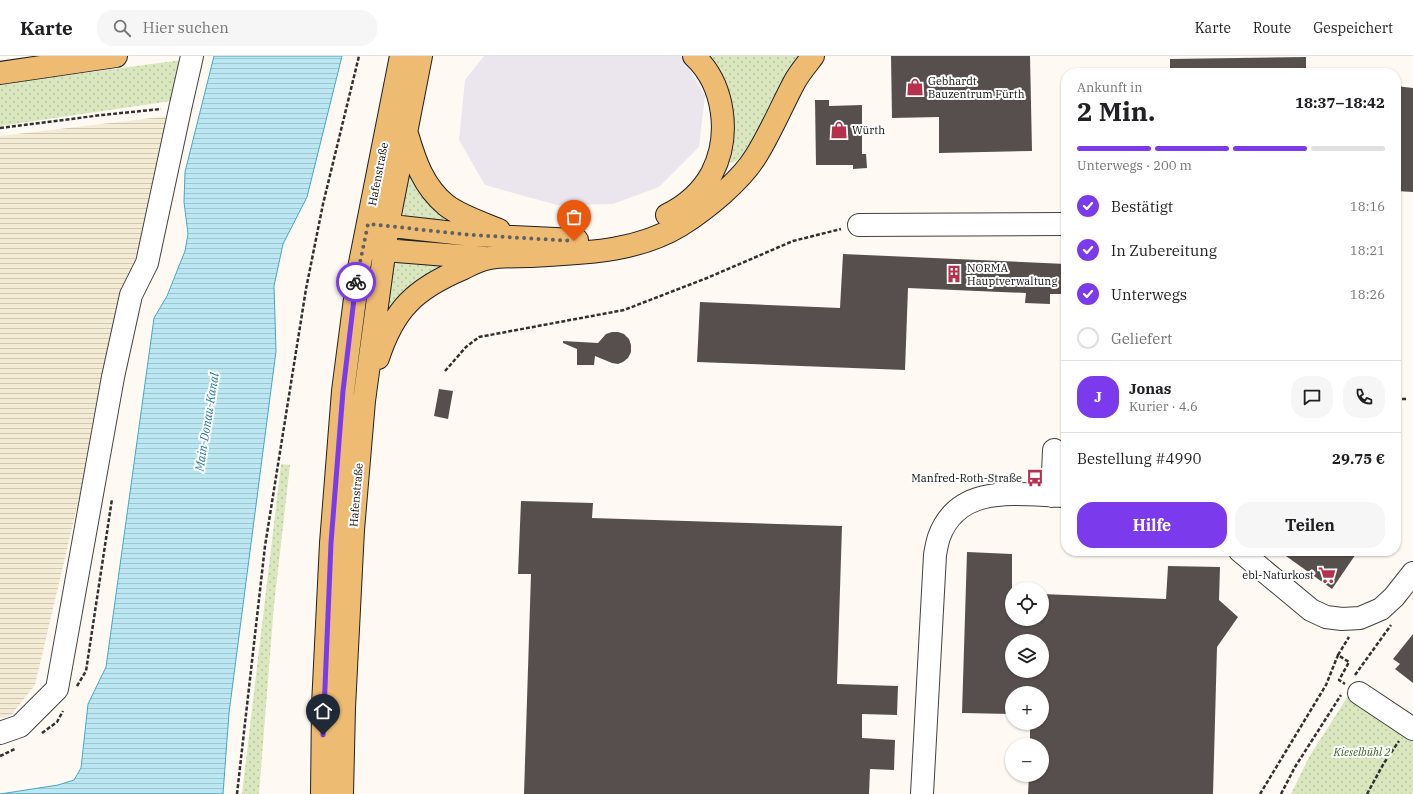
<!DOCTYPE html>
<html lang="de">
<head>
<meta charset="utf-8">
<style>
  body { margin:0; font-family:"IBM Plex Serif",serif; background:#f6f6f6; color:#202124; height:100vh; display:flex; flex-direction:column; font-size:15px; white-space:nowrap }
  * { box-sizing:border-box; margin:0 }
  p { font-size:13px; color:#757577 }
  .icon { flex:none; width:22px; height:22px; fill:none; stroke:currentColor; stroke-width:2; stroke-linecap:round; stroke-linejoin:round }
  .map { position:relative; flex:1; overflow:hidden }
  .details { position:absolute; left:1061px; top:12px; width:340px; height:488px; display:flex; flex-direction:column; background:#fff; border-radius:16px; box-shadow:0 1px 3px #0004 }
  .details>* { flex:none }
  .controls { position:absolute; left:1005px; top:526px; display:grid; gap:8px }
  .controls a { display:grid; place-items:center; width:44px; height:44px; border-radius:50%; background:#fff; box-shadow:0 1px 3px #0004; font-size:20px }
  .pin { position:absolute; display:grid; place-items:center; width:34px; height:34px; color:#fff; margin:-41px -17px; border-radius:50% 50% 50% 0; rotate:-45deg; box-shadow:0 0 4px #0007 }
  .pin .icon { rotate:45deg }
  .courier { position:absolute; display:grid; place-items:center; width:40px; height:40px; margin:-20px; border:3px solid #7c3aed; border-radius:50%; background:#fff; color:#222; box-shadow:0 1px 5px #0007 }
  .head em { font-style:normal; font-weight:700 }
  .head div { display:flex; flex-direction:column-reverse }
  .head { display:flex; align-items:center; justify-content:space-between; height:68px; padding:0 16px }
  h1 { font-size:26px; font-weight:700; line-height:30px }
  .bar { display:grid; grid-template-columns:repeat(4,1fr); gap:6px 4px; align-content:center; height:48px; padding:0 16px }
  .bar i { height:5px; border-radius:3px; background:#e0e0e0 }
  .bar .current { background:#7c3aed }
  .bar p { grid-column:span 4 }
  .line { display:flex; align-items:center; gap:10px; padding:0 16px; border-top:1px solid #e0e0e0 }
  .line div { flex:1 }
  .round { display:grid; place-items:center; flex:none; width:42px; height:42px; border-radius:16px; background:#f6f6f6 }
  ol { padding:0 16px; list-style:none }
  li { display:flex; align-items:center; gap:12px; height:44px }
  li p { margin-inline-start:auto }
  li .icon { padding:4px; border-radius:50%; background:#7c3aed; color:#fff; stroke-width:4 }
  li:last-child { color:#757577 }
  li i { width:22px; height:22px; border:2px solid #e0e0e0; border-radius:50% }
  .cta { display:flex; gap:8px; margin-top:auto; padding:8px 16px }
  .cta a { flex:1; height:46px; border-radius:16px; background:#7c3aed; color:#fff; font-size:16px; font-weight:700; line-height:46px; text-align:center }
  .cta a+a { background:#f6f6f6; color:#202124 }
  header { display:flex; align-items:center; gap:24px; box-sizing:border-box; height:56px; padding:0 20px; background:#fff; border-bottom:1px solid #e0e0e0 }
  header strong { font-size:19px }
  nav { display:flex; gap:22px; margin-inline-start:auto; font-size:14px }
  .search { width:280px; height:36px; background:#f6f6f6; display:flex; align-items:center; gap:10px; box-sizing:border-box; padding:0 14px; border-radius:16px; color:#757577; font-size:15px }
  .map>svg:first-child { display:block }
  .industrial { fill:#ebe5ed }
  .farmland { fill:url(#farmland-rules) }
  .grass { fill:url(#grass-dots) }
  .water { fill:url(#water-rules); stroke:#47a7c4 }
  .building { fill:#574f4d; fill-rule:evenodd }
  .lines { fill:none; stroke-linecap:round; stroke-linejoin:round }
  .minor-casing { stroke:#424242; stroke-width:24 }
  .major-casing { stroke:#202020; stroke-width:24 }
  .path { stroke:#313131; stroke-width:2.5; stroke-dasharray:4 2; stroke-linecap:butt }
  .minor { stroke:#fff; stroke-width:22 }
  .major { stroke:#eebb73; stroke-width:22 }
  .done { stroke:#63615f; stroke-width:4; stroke-dasharray:0 7.2 }
  .route { stroke:#7c3aed; stroke-width:5 }
  .labels { text-anchor:middle; stroke-width:4; stroke-linejoin:round; paint-order:stroke }
  .poi-label { font-size:11px; fill:#0f0f0f; stroke:#fff; text-anchor:start }
  .street-label { font-size:11px; fill:#0f0f0f; stroke:#fff }
  .park-label { font-size:11px; font-style:italic; fill:#3c6324; stroke:#fff }
  .water-label { font-size:12px; font-style:italic; fill:#217999; stroke:#fff }
</style>
</head>
<body>
<header>
<strong>Karte</strong>
<div class="search"><svg class="icon" aria-label="search" viewBox="0 0 24 24"><circle cx="10" cy="10" r="6"/><path d="M15 15l6 6"/></svg>Hier suchen</div>
<nav><a>Karte</a><a>Route</a><a>Gespeichert</a></nav>
</header>
<div class="map">
<svg width="1413" height="738" viewBox="0 0 1413 738">
  <defs>
    <pattern id="farmland-rules" width="6" height="5" patternUnits="userSpaceOnUse"><rect width="6" height="5" fill="#f3ebd4"/><path d="M0 2.5h6" fill="none" stroke="#cfc8b5"/></pattern>
    <pattern id="grass-dots" width="8" height="8" patternUnits="userSpaceOnUse"><rect width="8" height="8" fill="#dae7be"/><path d="M2 2h.1M6 6h.1" fill="none" stroke="#bac5a2" stroke-width="1.8" stroke-linecap="round"/></pattern>
    <pattern id="water-rules" width="6" height="5" patternUnits="userSpaceOnUse"><rect width="6" height="5" fill="#bbe7f2"/><path d="M0 2.5h6" fill="none" stroke="#a0c5ce"/></pattern>
  </defs>
  <rect width="100%" height="100%" fill="#fefaf3"/>
  <path class="industrial" d="M484,0H680L683,2L705,40L699,91L659,131L613,148L557,149L485,129L459,84L465,24Z"/>
  <path class="farmland" d="M169,60L35,629L11,659L0,662V80Z"/>
  <path class="grass" d="M706,0H804C790,25 757,95 733,107L729,106L727,97Z
    M182,4L171,45L0,70V28Z
    M410,115L452,164L409,162L403,159L402,155Z
    M399,204L448,206L389,255L387,252L393,210Z
    M281,408L290,409L274,549L259,738H242Z
    M1350,637L1413,681V738H1291L1309,701Z"/>
  <path class="water" d="M214,0H342L307,141L283,188L274,230L276,295L229,657L223,738H0L58,729L74,724L81,712L88,648L106,611L154,262L167,240L185,195L188,178L184,146L185,116Z"/>
  <path class="building" d="M891,0H1030L1032,95L939,97V61L892,62Z
    M1306,1V17H1170V3Z
    M1396,30L1413,32V136L1396,135Z
    M815,44H829V50L862,49V98H866L867,112L853,113V109H816Z
    M843,198L1066,208V238H1050V248L1025,247L1026,237L908,232L905,314L697,306L700,246L840,252Z
    M612,276H618L624,278L629,283L631,289V296L628,302L623,306L618,308L612,307L595,300L594,309H577V293L563,287V285L598,287L606,278Z
    M439,333L453,335L448,363L434,360Z
    M521,445L593,447L592,462L842,470L837,628L898,630L897,659L862,658V682L895,684L894,714L870,713L869,738H524L531,518H518Z
    M1279,495H1358L1332,533Z
    M967,496L1012,498V563H1042V538L1166,543L1168,510L1220,511L1219,544L1238,561L1217,591L1213,738H1028L1029,719H1042V689H1030V667H1042V637H1012V658L962,657ZM1012,585H1042V615H1012Z
    M1413,578V627L1395,613L1400,608L1393,603Z"/>
  <g class="lines">
    <g class="minor-casing">
      <path id="minor" d="M859,169L1066,168
        M1052,440L1054,394
        M1240,495L1311,554L1326,561L1342,563L1360,562L1381,553L1394,541L1413,517
        M1359,637L1413,673
        M0,677L20,670L57,633L113,321L131,239L147,207L180,53L192,0
        M922,738L935,499C936,493 937,487 939,481C959,426 1020,439 1066,440"/>
    </g>
    <g class="major-casing">
      <path id="major" d="M0,17L116,0
        M407,78C415,105 423,130 446,149C460,160 482,167 499,174
        M667,159C685,150 702,136 712,117C731,80 725,29 694,0
        M374,168L472,179L577,184
        M370,192L384,194L485,202
        M378,302C394,253 415,233 462,213C470,209 480,203 490,202C502,200 516,200 529,200C581,197 635,197 681,169C706,153 741,125 756,100C771,76 782,49 795,25C800,16 807,8 813,0
        M322,738L323,649L331,487L343,335L359,212L401,0
        M342,738L344,652L353,474L364,345L388,169L421,0"/>
    </g>
    <path class="path" d="M0,72L102,59L161,53
      M445,315L466,291L479,281L624,254L707,222L793,185L841,173
      M1396,343H1406
      M1338,599L1349,581
      M1355,619L1391,569
      M77,630L86,615L112,443
      M42,677L57,666L63,655
      M0,700L15,693
      M237,738L265,490L306,233L323,148L359,0
      M1260,738L1326,629L1338,599L1349,606L1339,624L1345,628
      M1281,738L1295,711L1341,639
      M1367,738L1384,707L1399,685"/>
    <use href="#minor" class="minor"/>
    <use href="#major" class="major"/>
  </g>
  <g class="lines">
    <path class="done" d="M356,226L368,168L472,179L574,185"/>
    <path class="route" d="M323,679L331,487L343,335L356,226"/>
  </g>
  <defs>
    <g id="shop-bare" transform="scale(1.38)"><path d="M-5-2.5h2.3a2.7 3.5 0 0 1 5.4 0H5L5.5 6h-11ZM-1.5-2.5h3a1.5 2.3 0 0 0-3 0Z" fill="#b6314e" stroke="#fff" stroke-width="2.5" paint-order="stroke"/></g>
    <g id="building-bare" transform="scale(1.38)"><path d="M-4-6H4V6H1V3H-1V6H-4ZM-2.5-4.3h1.7v1.8h-1.7ZM.8-4.3h1.7v1.8H.8ZM-2.5-1h1.7V.8h-1.7ZM.8-1h1.7V.8H.8Z" fill="#b6314e" stroke="#fff" stroke-width="2.5" paint-order="stroke"/></g>
    <g id="bus-bare" transform="scale(1.38)"><path d="M-5-6H5V4H4V6H2V4H-2V6H-4V4H-5ZM-3.5-4V0h7V-4ZM-3.5 1.2v1.5H-2V1.2ZM2 1.2v1.5H3.5V1.2Z" fill="#b6314e" stroke="#fff" stroke-width="2.5" paint-order="stroke"/></g>
    <g id="supermarket-bare" transform="scale(1.38)"><path d="M-6-5.5h2.5l.6 2H6L4.5 2H-2.5L-4.4-4H-6ZM-1.5 3.2a1.3 1.3 0 1 0 .1 0ZM3 3.2a1.3 1.3 0 1 0 .1 0Z" fill="#b6314e" stroke="#fff" stroke-width="2.5" paint-order="stroke"/></g>
  </defs>
  <g fill-rule="evenodd">
    <use href="#shop-bare" x="915" y="31"/>
    <use href="#shop-bare" x="839" y="74"/>
    <use href="#building-bare" x="954" y="218"/>
    <use href="#bus-bare" x="1035" y="422"/>
    <use href="#supermarket-bare" x="1327" y="519"/>
  </g>
  <g class="labels">
    <g class="poi-label">
      <text x="928" y="29">Gebhardt<tspan x="928" dy="13">Bauzentrum Fürth</tspan></text>
      <text x="852" y="78">Würth</text>
      <text x="967" y="216">NORMA<tspan x="967" dy="13">Hauptverwaltung</tspan></text>
      <text x="1022" y="426" text-anchor="end">Manfred-Roth-Straße</text>
      <text x="1314" y="523" text-anchor="end">ebl-Naturkost</text>
    </g>
    <g class="street-label">
      <text transform="translate(378 118) rotate(-79)" y="4">Hafenstraße</text>
      <text transform="translate(356 439) rotate(-85)" y="4">Hafenstraße</text>
    </g>
    <g class="park-label">
      <text x="1362" y="700">Kieselbühl 2</text>
    </g>
    <g class="water-label">
      <text transform="translate(207 366) rotate(-81)" y="4">Main-Donau-Kanal</text>
    </g>
  </g>
</svg>
<div class="controls">
<a><svg class="icon" aria-label="locate" viewBox="0 0 24 24"><circle cx="12" cy="12" r="6"/><path d="M12 2v4M12 18v4M2 12h4M18 12h4"/></svg></a>
<a><svg class="icon" aria-label="layers" viewBox="0 0 24 24"><path d="M12 4l9 5-9 5-9-5zM3 14l9 5 9-5"/></svg></a>
<a>+</a>
<a>−</a>
</div>
<div class="pin" style="left:574px;top:185px;background:#ea580c"><svg class="icon" aria-label="bag" viewBox="0 0 24 24"><path d="M5 8h14l-1 12H6zM9 8a3 3 0 0 1 6 0"/></svg></div>
<div class="pin" style="left:323px;top:679px;background:#1f2937"><svg class="icon" aria-label="home" viewBox="0 0 24 24"><path d="M3 11l9-7 9 7M6 9v11h12V9"/></svg></div>
<div class="courier" style="left:356px;top:226px"><svg class="icon" aria-label="bike" viewBox="0 0 24 24"><circle cx="6" cy="16" r="4"/><circle cx="18" cy="16" r="4"/><path d="M6 16l4-8h5l3 8M10 8l3 8H6M13 5h3"/></svg></div>
<section class="details">
<div class="head"><div><h1>2 Min.</h1><p>Ankunft in</p></div><em>18:37–18:42</em></div>
<div class="bar"><i class="current"></i><i class="current"></i><i class="current"></i><i></i><p>Unterwegs · 200 m</p></div>
<ol>
<li><svg class="icon" aria-label="check" viewBox="0 0 24 24"><path d="M5 12l5 5 9-10"/></svg>Bestätigt<p>18:16</p></li>
<li><svg class="icon" aria-label="check" viewBox="0 0 24 24"><path d="M5 12l5 5 9-10"/></svg>In Zubereitung<p>18:21</p></li>
<li><svg class="icon" aria-label="check" viewBox="0 0 24 24"><path d="M5 12l5 5 9-10"/></svg>Unterwegs<p>18:26</p></li>
<li><i></i>Geliefert</li>
</ol>
<div class="line" style="height:72px"><b class="round" style="background:#7c3aed;color:#fff">J</b><div><b>Jonas</b><p>Kurier · 4.6</p></div><a class="round"><svg class="icon" aria-label="chat" viewBox="0 0 24 24"><path d="M4 5h16v11H9l-5 4z"/></svg></a><a class="round"><svg class="icon" aria-label="phone" viewBox="0 0 24 24"><path d="M5 4h4l2 5-3 2q2 4 5 5l2-3 5 2v4C11 20 4 13 5 4z"/></svg></a></div>
<div class="line" style="height:52px"><div>Bestellung #4990</div><b>29.75 €</b></div>
<div class="cta"><a>Hilfe</a><a>Teilen</a></div>
</section>
</div>
</body>
</html>
